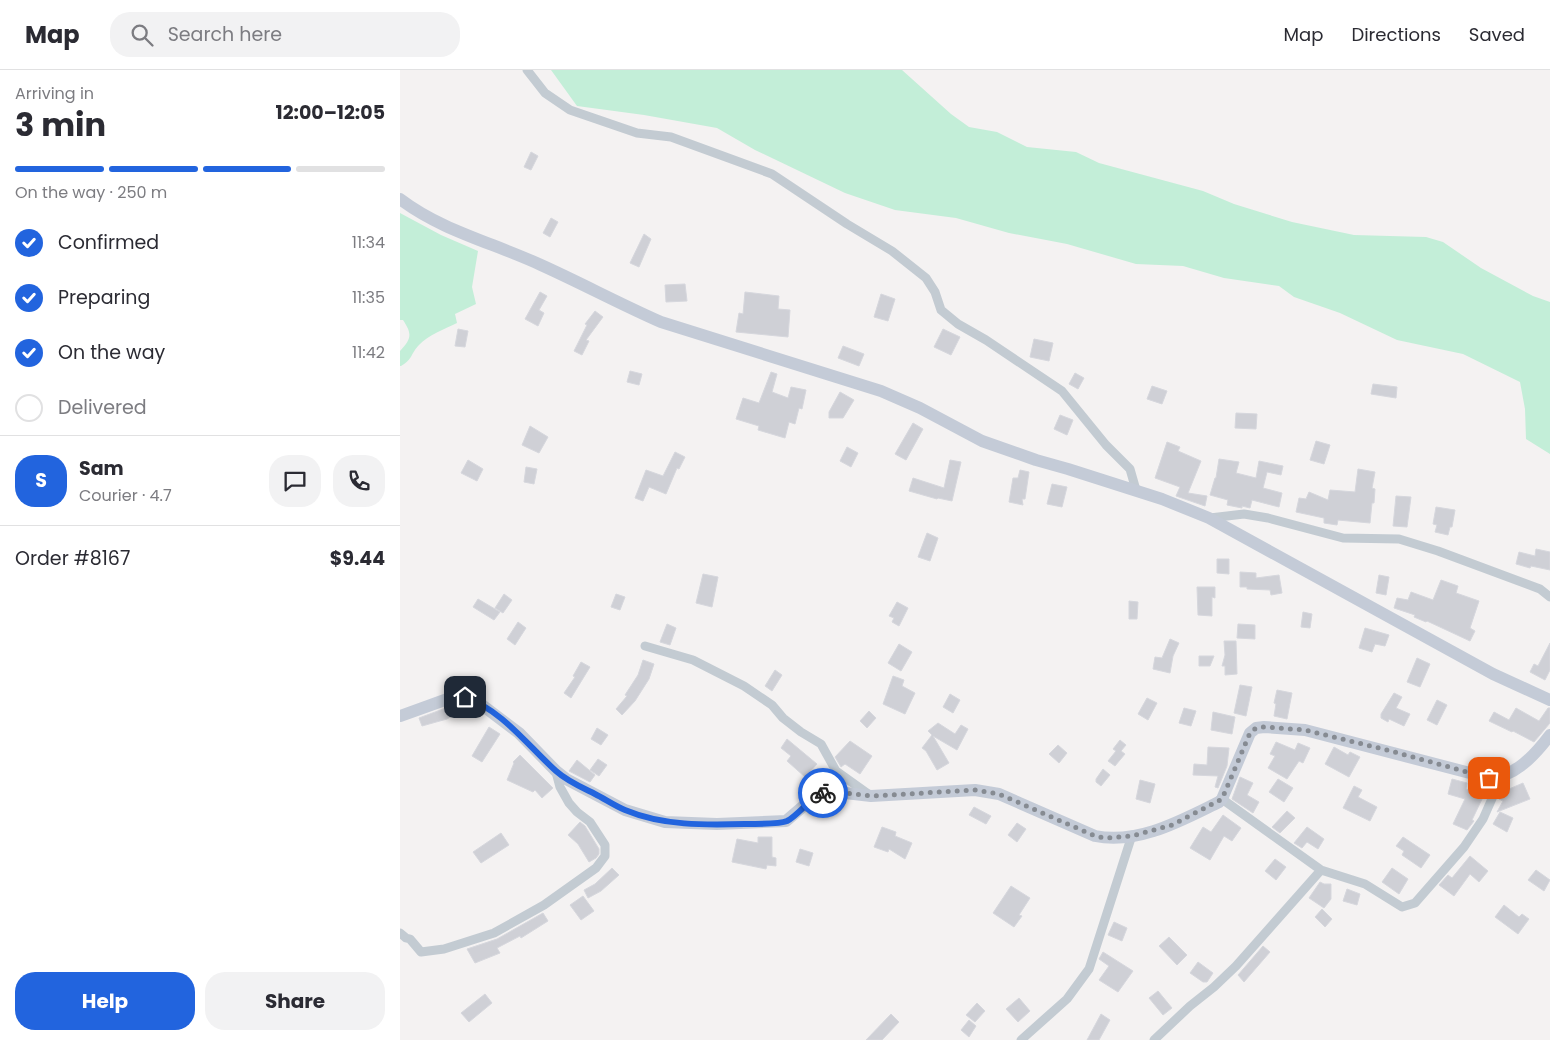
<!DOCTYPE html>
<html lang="en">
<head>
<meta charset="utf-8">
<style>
  body { margin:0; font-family:Poppins,sans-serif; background:#f2f2f3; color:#2b2b33; height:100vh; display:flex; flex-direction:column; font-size:19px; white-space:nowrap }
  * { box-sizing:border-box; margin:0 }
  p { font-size:16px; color:#7c7c81 }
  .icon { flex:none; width:28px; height:28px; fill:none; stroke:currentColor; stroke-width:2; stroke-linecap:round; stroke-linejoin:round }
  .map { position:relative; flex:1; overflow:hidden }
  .sheet { display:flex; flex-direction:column; background:#fff; width:400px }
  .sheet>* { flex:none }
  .pin { position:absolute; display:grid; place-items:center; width:42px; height:42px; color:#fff; margin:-21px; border-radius:10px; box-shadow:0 2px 8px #0006 }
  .courier { position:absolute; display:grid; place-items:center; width:50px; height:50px; margin:-25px; border:4px solid #2264de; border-radius:50%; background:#fff; color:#222; box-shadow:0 1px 6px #0007 }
  .headline em { font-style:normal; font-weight:700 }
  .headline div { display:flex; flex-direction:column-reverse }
  .headline { display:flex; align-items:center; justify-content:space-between; height:85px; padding:0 15px }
  h1 { font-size:32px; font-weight:700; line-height:38px }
  .bar { display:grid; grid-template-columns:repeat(4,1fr); gap:8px 5px; align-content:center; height:60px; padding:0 15px }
  .bar i { height:6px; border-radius:4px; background:#e1e1e2 }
  .bar .on { background:#2264de }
  .bar p { grid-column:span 4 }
  .line { display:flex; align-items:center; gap:12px; padding:0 15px; border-top:1px solid #e1e1e2 }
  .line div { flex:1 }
  .round { display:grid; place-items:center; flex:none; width:52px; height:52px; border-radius:20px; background:#f2f2f3 }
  ol { padding:0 15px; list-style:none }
  li { display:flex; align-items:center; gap:15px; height:55px }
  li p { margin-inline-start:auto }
  li .icon { padding:5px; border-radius:50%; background:#2264de; color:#fff; stroke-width:4 }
  li:last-child { color:#7c7c81 }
  li i { width:28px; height:28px; border:2px solid #e1e1e2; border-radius:50% }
  .button { display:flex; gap:10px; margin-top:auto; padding:10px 15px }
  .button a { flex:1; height:58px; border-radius:20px; background:#2264de; color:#fff; font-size:20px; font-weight:700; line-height:58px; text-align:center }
  .button a+a { background:#f2f2f3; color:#2b2b33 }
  header { display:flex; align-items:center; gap:30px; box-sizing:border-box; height:70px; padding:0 25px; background:#fff; border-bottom:1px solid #e1e1e2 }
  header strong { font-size:24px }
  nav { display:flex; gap:28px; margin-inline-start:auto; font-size:18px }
  .search { width:350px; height:45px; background:#f2f2f3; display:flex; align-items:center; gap:12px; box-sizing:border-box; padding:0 18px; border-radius:20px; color:#7c7c81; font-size:19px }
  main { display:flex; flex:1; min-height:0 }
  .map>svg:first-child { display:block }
  .green { fill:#c3eed8 }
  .building { fill:#cfd0d6; stroke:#d6d7dd }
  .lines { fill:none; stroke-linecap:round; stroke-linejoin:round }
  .street { stroke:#c3cbd2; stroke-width:9 }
  .secondary { stroke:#c4cbd7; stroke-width:12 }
  .done { stroke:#868b92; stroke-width:5; stroke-dasharray:0 9 }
  .route { stroke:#2264de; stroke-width:6 }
</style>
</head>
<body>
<header>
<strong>Map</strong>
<div class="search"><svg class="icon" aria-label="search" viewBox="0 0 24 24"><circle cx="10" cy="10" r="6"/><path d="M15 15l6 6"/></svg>Search here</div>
<nav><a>Map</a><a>Directions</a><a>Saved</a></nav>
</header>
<main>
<section class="sheet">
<div class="headline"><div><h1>3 min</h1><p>Arriving in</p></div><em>12:00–12:05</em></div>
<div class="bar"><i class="on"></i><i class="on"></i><i class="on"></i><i></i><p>On the way · 250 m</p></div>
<ol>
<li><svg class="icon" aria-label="check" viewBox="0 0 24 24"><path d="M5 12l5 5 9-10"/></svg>Confirmed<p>11:34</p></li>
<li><svg class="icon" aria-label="check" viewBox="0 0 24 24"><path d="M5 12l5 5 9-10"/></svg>Preparing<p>11:35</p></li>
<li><svg class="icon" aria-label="check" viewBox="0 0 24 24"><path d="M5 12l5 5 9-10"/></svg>On the way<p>11:42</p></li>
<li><i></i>Delivered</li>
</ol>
<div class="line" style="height:90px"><b class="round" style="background:#2264de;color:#fff">S</b><div><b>Sam</b><p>Courier · 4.7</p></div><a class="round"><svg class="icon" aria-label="chat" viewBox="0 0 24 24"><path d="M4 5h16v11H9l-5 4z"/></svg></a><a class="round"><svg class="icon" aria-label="phone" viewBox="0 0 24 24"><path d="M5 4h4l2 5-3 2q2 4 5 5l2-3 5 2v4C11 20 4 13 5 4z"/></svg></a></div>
<div class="line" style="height:65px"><div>Order #8167</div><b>$9.44</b></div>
<div class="button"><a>Help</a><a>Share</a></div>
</section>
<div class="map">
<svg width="1150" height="970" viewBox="0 0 1150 970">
  <rect width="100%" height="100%" fill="#f4f2f2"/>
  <path class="green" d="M151,0H502L551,44L569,57L597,62L627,77L676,82L699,93L803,121L834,134L892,152L954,165L1026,167L1043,172L1081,198L1133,226L1150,232V384L1126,369L1125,339L1120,312L1063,284L997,270L940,243L894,227L879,216L824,208L783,196L736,194L667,174L609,163L556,148L495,140L445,123L355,80L317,58L244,45L177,36Z
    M0,143L41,165L78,181L72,217L76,234L55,244L57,253C45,259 28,265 19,275C11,283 13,289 1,296H0V281C12,268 12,264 3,250H0Z"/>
  <path class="building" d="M131,82L138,86L131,100L124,97Z
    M151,148L158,152L150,167L143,163Z
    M244,164L251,169L239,197L230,193Z
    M285,214L287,231L266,232L265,215Z
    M140,222L147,226L139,240L144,243L138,256L125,249Z
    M345,222L379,226L378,239L390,240L388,267L336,262L339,243L343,244Z
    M481,224L495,229L488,251L474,247Z
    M195,241L203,247L186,270L189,271L182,285L174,281L187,255L185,254Z
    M58,259L68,261L65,277L55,276Z
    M543,259L560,267L551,285L534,277Z
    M634,269L653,273L649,291L630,287Z
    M443,276L464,284L459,296L438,288Z
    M230,301L242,304L239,315L227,312Z
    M371,302L377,304L372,322L388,328L391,317L406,320L402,339L399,338L395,354L389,352L385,368L358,360L359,356L336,349L343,328L359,333Z
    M675,303L684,308L678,319L669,314Z
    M973,314L997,317L996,328L971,324Z
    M752,316L767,321L762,334L747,329Z
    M440,322L454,330L443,348H429V342Z
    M836,343L857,344L856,359L835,358Z
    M660,345L673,350L667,365L654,359Z
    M513,353L523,359L506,390L495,384Z
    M130,356L148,367L139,383L122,375Z
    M916,371L930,375L924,394L910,390Z
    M767,372L780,377L778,381L801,391L788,423L807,426L805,436L776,426L780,417L755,408Z
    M447,377L458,383L451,397L440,391Z
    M275,382L285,387L279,399L277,398L266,424L249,417L243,431L235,428L246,400L263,406Z
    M819,389L839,392L836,403L856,408L859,391L883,396L881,405L867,402L863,418L882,423L879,437L852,430L850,438L842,436V438L827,435L828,430L810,425L815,408H816Z
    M68,390L83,399L77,411L61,403Z
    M550,390L561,392L552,431L538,428L537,429L509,421L513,408L544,418Z
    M126,397L137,399L134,414L124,412Z
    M958,399L975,402L972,418L975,419L974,433H972L970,453L938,450L937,455L924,453V448L896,442L899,428L906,429L909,422L928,430L930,420L955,422Z
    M620,400L629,402L625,429H622L623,435L609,432L613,408H618Z
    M652,414L667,417L662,437L647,434Z
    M996,426L1011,427L1007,457L993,456Z
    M1036,437L1055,440L1052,457H1050L1048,465L1035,462L1037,455L1033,454Z
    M527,463L538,468L530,491L518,487Z
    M1136,479L1150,482V500L1131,496L1130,498L1116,494L1119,482L1135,486Z
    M817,489H829V504L817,503Z
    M840,502L856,503V508L879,505L882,523L871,525L870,520L847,519V517H840Z
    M303,504L318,507L312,537L296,533Z
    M979,505L989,507L986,525L976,523Z
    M1041,510L1058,516L1056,523L1079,531L1070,558L1075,561L1070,571L1027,551L1026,552L1014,547L1015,545L994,538L997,528L1008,530L1011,522L1033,530Z
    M797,517H815V528L812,527V546L798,545Z
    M104,524L112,530L103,543L95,538Z
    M216,524L225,527L220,540L211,537Z
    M78,529L100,542L94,550L73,537Z
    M729,531L738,532L737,549H729Z
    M497,532L508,538L499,556L492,552L494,548L489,546Z
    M903,542L912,544L910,558L901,557Z
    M118,552L126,558L115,575L107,569Z
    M267,554L276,558L270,575L260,572Z
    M838,554L855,555V569L837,568Z
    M965,558L989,565L985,576L975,574L972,582L959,578Z
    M770,569L779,573L773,586L770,603L753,599L755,587L762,588Z
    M824,571H836L837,604L825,605V596H822L825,585Z
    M1150,573V600L1145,610L1130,602L1134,594L1138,596Z
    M499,574L512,582L501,601L488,593Z
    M799,586H814L810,596H799Z
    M1017,588L1030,594L1020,617L1007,612Z
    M243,590L254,594L249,609L235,631L222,645L216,639L227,626L225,625L238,605Z
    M181,592L190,597L171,628L164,623L175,607L173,606Z
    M375,600L382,605L372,621L365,616Z
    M493,606L504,610L502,616L515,623L505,644L483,634Z
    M840,615L852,617L846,646L834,643Z
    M877,620L892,623L887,649L874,646L876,634L874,633Z
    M994,623L1002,627L996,638L1010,644L1004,656L989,649L988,652L981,648V644Z
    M550,624L560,630L553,643L543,637Z
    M747,628L757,633L748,650L738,644Z
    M1037,630L1047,635L1037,655L1027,650Z
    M54,635H61L63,639L47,649L22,656L19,648Z
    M784,638L796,641L791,656L779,653Z
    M1116,638L1139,651L1148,638H1150V653L1134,672L1113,661L1112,662L1089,651L1094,642L1109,650Z
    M469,641L476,648L467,658L460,651Z
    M813,642L835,647L832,664L811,660Z
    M538,653L555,664L561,655L568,659L557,680L533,666L549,693L537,700L526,681L522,678L532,665L528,661Z
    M89,657L100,664L82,692L72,686Z
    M197,658L208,665L201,675L191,669Z
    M387,669L417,694L405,707L387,691L391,686L381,678Z
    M720,670L726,675L721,681L725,684L715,696L708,691L716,681L713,679Z
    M450,671L472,686L460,704L445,694L441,697L435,687Z
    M876,672L895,680L898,673L910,678L903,693L899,691L887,709L868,698L875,686L870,684Z
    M658,675L667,683L659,693L649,684Z
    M808,677L829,678L827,696L818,718L815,717L818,706L793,705L794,694L807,695Z
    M934,677L948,685L950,682L960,687L949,707L925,694Z
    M120,685L153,718L142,728L135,720L133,722L107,710L114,693L113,692Z
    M198,689L207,695L199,706L190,700Z
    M177,690L195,705L190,712L169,701Z
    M703,699L710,705L701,716L696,712V709Z
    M840,707L853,713L847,725L859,732L853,743L832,729Z
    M878,709L893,718L884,732L869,722Z
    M1052,709L1067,713L1066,719L1083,727L1072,750L1074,751L1067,760L1053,754L1065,729L1048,724Z
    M740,710L755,714L750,733L736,729Z
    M1123,713L1130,729L1097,742L1103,731L1099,729L1102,721L1106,723L1109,719Z
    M954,716L962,720L958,727L977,737L970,751L943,738Z
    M574,737L591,746L586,754L569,745Z
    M887,741L895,748L880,763L872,757Z
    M1100,742L1113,748L1107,762L1093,754Z
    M823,745L841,758L832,771L824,766L810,790L790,778L803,757L811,762Z
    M180,752L185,756L199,779V784L196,788L189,792L178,774L168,765Z
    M617,753L626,759L617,772L608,765Z
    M482,757L496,762L495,766L512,773L505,789L489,779L488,782L474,777Z
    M907,757L924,769L918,779L907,772L902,778L894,773Z
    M101,763L109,775L81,793L73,782Z
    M358,767H372V787L376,788V796L367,795L366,799L332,792L337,769L358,773Z
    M1003,767L1030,785L1021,798L1002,785L1004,781L996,776Z
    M400,779L413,783L409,796L396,792Z
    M1070,786L1088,801L1079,812L1070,804L1054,826L1039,815L1048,805L1052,808Z
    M875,789L886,797L876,810L865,801Z
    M212,798L219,805L201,821L188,828L184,820L195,814Z
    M992,798L1008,809L999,824L982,812Z
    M1136,800L1150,810L1144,821L1128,810Z
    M920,812L924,814H931V829L924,838L909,828Z
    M611,816L630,828L619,845L622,846L614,857L593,843Z
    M947,819L960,824L957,835L943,831Z
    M183,826L194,841L181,850L170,835Z
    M1104,835L1119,847L1122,844L1129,849L1118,864L1095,847Z
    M922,839L932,849L925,857L915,847Z
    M143,843L148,851L121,868L120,866L97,878L100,883L75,893L67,879L97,869Z
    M714,852L727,858L722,871L708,865Z
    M769,867L787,885L777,895L759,876Z
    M863,876L870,882L844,912L838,905Z
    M703,882L733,901L718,922L699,910L709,896L699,889Z
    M798,892L813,903L807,912H803L790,903Z
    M758,921L772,938L763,945L749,928Z
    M85,924L92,933L69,952L61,943Z
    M619,928L630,941L618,952L606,939Z
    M577,933L585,941L575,952L566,945Z
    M491,944L499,952L482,970H466Z
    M701,944L710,950L699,970H687Z
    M569,950L576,956L569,967L561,960Z"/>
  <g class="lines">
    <path class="street" d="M127,0L145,23L170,40L237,63L271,67L372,104L447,154L492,181L526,208L535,222L541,240L558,254L586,270L662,321L706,375L730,399L736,420
      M810,448L844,444L868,448L943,468L999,469L1038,481L1140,519L1150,527
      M245,576L293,590L344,616L372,635L383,648L401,662L421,674L436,701L471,726
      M921,800L965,814L1002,837L1015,833L1064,777L1083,749L1102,706
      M0,863L6,868L10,869L21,882L44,879L94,863L144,835L196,798L205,786V775L190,752L177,742L169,733L160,717L156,702
      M621,970L667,929L689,899L732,765
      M754,970L790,936L814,917L836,896L921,800L822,729"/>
    <path class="secondary" d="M0,129C42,161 94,173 141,195C181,213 220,234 261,252L481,321L520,338L582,371L636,390L668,399L762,429L809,448L1093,604L1150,630
      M0,646L53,627H65L78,632L119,663L156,701L166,709L225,740L265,752L317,754L386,751L414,727L428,721L471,726L575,720L599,724L695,766C738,775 782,750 819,732L822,729L850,663L856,658L864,657L905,660L1089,708C1115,707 1135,685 1150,665"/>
  </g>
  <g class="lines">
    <path class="done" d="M423,723L428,721L472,726L575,720L599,724L695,766L705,768L732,766L772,755L822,729L850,663L856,658L864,657L905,660L991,681L1089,708"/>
    <path class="route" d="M65,627C103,641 127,675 156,701C167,711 181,717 195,724C205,729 215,736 225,740C263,756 305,755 345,754C353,754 380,754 387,751C400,744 408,729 423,723"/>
  </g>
</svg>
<div class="pin" style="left:1089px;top:708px;background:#ea580c"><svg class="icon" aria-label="bag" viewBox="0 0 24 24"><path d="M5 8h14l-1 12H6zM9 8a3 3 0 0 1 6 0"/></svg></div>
<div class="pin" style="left:65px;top:627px;background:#1f2937"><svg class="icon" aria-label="home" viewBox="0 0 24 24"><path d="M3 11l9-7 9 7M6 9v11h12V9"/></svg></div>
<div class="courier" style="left:423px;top:723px"><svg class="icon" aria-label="bike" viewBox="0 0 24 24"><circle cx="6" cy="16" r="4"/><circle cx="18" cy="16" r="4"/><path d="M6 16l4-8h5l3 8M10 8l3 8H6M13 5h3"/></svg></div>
</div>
</main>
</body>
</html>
